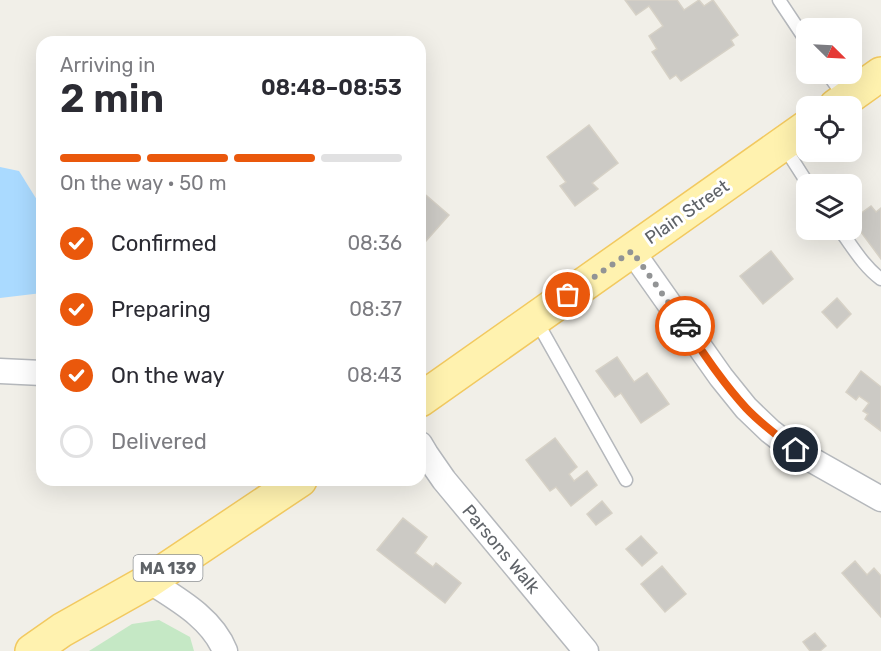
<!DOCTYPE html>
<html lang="en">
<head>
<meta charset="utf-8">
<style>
  body { margin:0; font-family:Rubik,sans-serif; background:#f7f7f7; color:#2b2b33; height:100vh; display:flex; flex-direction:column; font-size:22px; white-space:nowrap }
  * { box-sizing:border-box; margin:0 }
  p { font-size:20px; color:#7c7c81 }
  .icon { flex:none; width:33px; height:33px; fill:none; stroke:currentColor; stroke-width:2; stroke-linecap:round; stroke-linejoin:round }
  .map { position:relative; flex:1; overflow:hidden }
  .sheet { position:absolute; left:36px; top:36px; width:390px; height:450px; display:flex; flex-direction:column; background:#fff; border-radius:18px; box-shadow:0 6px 24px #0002 }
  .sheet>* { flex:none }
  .needle { width:39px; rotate:114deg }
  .controls { position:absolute; left:796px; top:18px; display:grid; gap:12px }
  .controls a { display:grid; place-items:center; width:66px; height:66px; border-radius:12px; background:#fff; box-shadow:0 6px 24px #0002; font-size:30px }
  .pin { position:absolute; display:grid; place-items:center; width:51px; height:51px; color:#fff; margin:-26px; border:3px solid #fff; border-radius:50%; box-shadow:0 2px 6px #0007 }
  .courier { position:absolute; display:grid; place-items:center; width:60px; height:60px; margin:-30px; border:4px solid #ea580c; border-radius:50%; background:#fff; color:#222; box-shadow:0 2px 8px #0007 }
  .headline em { font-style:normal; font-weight:600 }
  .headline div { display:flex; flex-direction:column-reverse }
  .headline { display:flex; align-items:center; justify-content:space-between; height:102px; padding:0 24px }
  h1 { font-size:39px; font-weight:600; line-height:45px }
  .bar { display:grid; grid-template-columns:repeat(4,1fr); gap:9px 6px; align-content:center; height:72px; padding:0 24px }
  .bar i { height:8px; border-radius:4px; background:#e1e1e2 }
  .bar .current { background:#ea580c }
  .bar p { grid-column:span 4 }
  ol { padding:0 24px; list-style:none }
  li { display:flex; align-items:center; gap:18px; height:66px }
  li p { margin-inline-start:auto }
  li .icon { padding:6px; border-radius:50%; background:#ea580c; color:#fff; stroke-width:4 }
  li:last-child { color:#7c7c81 }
  li i { width:33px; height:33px; border:3px solid #e1e1e2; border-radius:50% }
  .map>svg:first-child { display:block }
  .green { fill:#c5e8c5 }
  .water { fill:#aadaff }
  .building { fill:#cccac5; stroke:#d6d1c6; stroke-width:1.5 }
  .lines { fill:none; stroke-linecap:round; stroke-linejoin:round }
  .service-casing { stroke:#b5b8bc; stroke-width:15 }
  .minor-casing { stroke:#b5b8bc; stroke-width:27 }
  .primary-casing { stroke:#f2c960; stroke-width:36 }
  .service { stroke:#fff; stroke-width:12 }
  .minor { stroke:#fff; stroke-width:24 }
  .primary { stroke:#fff2af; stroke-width:33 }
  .done { stroke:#929495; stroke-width:6; stroke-dasharray:0 10.8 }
  .route { stroke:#ea580c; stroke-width:8 }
  .labels { text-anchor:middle; stroke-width:6; stroke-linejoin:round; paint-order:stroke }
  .shield { fill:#fff; stroke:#8f9295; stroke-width:1.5 }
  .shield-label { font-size:16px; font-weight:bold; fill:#5f6368 }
  .street-label { font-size:18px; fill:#5f6368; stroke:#fff }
</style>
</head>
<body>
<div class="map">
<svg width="881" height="651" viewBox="0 0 881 651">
  <rect width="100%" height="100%" fill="#f1efe8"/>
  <path class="green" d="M159,620L190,637L194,651H89L132,624Z"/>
  <path class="water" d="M0,167L19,171L42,208V293L0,298Z"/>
  <path class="building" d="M625,0H677L684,10L699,0L704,6L713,0L738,35L731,40L734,45L681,81L676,75L670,79L652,52L657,49L649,36L663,26L649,6L636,15Z
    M589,125L618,163L592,183L598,189L575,206L560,186L566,182L547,157Z
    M420,190L449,215L426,241L420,236Z
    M871,206L876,212L881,208V259L852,220Z
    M771,251L793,279L763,304L740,276Z
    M837,298L851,314L837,328L822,312Z
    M617,357L634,382L647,373L669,404L641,423L621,393L615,397L596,371Z
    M861,371L881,387V431L865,419L868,414L863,411L869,403L859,396L856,400L846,392Z
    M555,438L577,467L569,474L574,481L587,471L597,485L571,506L556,487L550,491L526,460Z
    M602,501L612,513L596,525L587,514Z
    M403,518L427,537L415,553L433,567L436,563L461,583L445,603L377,550Z
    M641,536L657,553L642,566L626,549Z
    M855,561L867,575L874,568L881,576V617L842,573Z
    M662,566L686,594L665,612L641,584Z
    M815,633L826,646L820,651H810L803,642Z"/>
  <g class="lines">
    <g class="service-casing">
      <path id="service" d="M779,0L807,42
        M828,74L845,98
        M783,145L808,184
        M840,230C852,246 864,267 881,279
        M536,320L626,480"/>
    </g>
    <g class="minor-casing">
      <path id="minor" d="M632,251L721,377L746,408L770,431L796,451L881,499
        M0,371L42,373
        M420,444L426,454L444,480L586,651
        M149,581C177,599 212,618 225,651"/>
    </g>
    <g class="primary-casing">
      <path id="primary" d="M836,106L881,74
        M420,400L807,127
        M32,651L62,630L149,581L300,480"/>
    </g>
    <use href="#service" class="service"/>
    <use href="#minor" class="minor"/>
    <use href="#primary" class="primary"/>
  </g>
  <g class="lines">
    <path class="done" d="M568,295L632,251L685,326"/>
    <path class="route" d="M685,326C704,354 723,383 746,408C761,424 779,437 796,450"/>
  </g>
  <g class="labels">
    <rect class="shield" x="133.5" y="555" width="69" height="26" rx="4.5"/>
    <g class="shield-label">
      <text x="168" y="574">MA 139</text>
    </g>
    <g class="street-label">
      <text transform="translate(687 212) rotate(-35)" y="6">Plain Street</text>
      <text transform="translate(501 549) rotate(50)" y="6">Parsons Walk</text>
    </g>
  </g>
</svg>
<div class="controls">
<a><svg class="needle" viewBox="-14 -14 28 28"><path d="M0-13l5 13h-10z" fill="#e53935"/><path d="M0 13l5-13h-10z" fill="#7c7c81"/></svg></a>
<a><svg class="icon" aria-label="locate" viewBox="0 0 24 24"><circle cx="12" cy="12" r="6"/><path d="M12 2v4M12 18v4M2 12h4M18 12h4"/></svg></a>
<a><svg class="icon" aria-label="layers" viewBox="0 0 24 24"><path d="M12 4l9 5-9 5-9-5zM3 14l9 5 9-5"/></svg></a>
</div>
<div class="pin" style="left:568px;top:295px;background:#ea580c"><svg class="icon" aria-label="bag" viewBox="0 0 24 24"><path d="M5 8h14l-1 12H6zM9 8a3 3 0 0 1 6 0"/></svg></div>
<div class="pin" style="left:796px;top:450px;background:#1f2937"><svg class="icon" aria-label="home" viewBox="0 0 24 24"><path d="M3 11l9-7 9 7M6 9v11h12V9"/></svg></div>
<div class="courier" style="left:685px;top:326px"><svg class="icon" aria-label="car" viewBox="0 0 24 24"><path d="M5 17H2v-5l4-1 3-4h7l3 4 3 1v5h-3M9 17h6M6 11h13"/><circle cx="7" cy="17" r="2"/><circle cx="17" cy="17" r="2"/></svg></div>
<section class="sheet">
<div class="headline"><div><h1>2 min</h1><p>Arriving in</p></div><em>08:48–08:53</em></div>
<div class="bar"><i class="current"></i><i class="current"></i><i class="current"></i><i></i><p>On the way · 50 m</p></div>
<ol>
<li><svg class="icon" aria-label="check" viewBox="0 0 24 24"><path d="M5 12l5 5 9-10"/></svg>Confirmed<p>08:36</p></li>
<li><svg class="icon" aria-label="check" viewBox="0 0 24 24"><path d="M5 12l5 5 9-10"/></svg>Preparing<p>08:37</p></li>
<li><svg class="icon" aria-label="check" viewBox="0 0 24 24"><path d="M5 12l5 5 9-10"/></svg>On the way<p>08:43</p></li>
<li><i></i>Delivered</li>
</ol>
</section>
</div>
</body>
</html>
